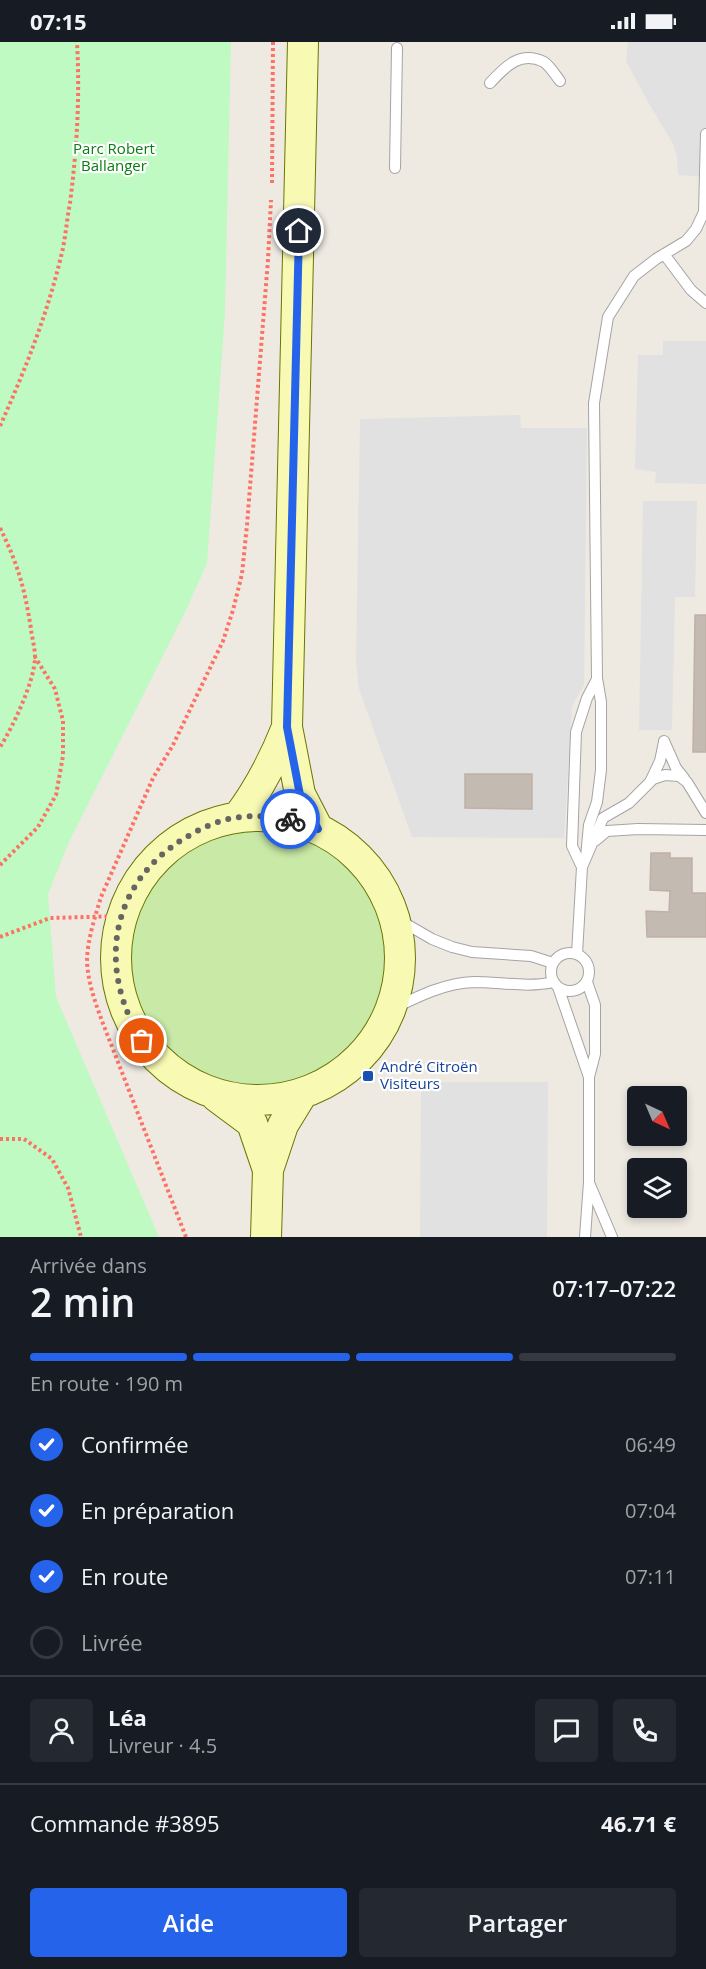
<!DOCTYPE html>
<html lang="fr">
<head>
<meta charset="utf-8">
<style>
  body { margin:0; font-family:"Open Sans",sans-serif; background:#242831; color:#f1f3f6; height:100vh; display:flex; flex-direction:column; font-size:22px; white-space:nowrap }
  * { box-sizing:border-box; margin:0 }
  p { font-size:20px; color:#9ea1a6 }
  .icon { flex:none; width:33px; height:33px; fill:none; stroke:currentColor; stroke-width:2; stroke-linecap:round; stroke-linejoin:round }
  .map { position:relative; height:1195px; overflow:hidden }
  .details { display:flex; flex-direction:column; background:#171b24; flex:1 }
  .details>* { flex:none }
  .needle { width:39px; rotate:136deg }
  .controls { position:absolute; left:627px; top:1044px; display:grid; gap:12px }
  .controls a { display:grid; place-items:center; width:60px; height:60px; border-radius:6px; background:#171b24; box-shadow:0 3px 9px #0003; font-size:30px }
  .pin { position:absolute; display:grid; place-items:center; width:51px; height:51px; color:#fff; margin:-26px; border:3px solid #fff; border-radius:50%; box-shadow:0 2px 6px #0007 }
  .courier { position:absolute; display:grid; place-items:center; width:60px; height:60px; margin:-30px; border:4px solid #2563eb; border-radius:50%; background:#fff; color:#222; box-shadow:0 2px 8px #0007 }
  .summary em { font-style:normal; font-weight:600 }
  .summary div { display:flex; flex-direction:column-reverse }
  .summary { display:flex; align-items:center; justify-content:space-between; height:102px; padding:0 30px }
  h1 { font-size:39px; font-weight:600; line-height:45px }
  .bar { display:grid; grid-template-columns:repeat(4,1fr); gap:9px 6px; align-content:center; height:72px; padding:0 30px }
  .bar i { height:8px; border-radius:4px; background:#363941 }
  .bar .active { background:#2563eb }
  .bar p { grid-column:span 4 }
  .line { display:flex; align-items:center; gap:15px; padding:0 30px; border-top:2px solid #363941 }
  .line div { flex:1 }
  .round { display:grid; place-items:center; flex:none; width:63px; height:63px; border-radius:6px; background:#242831 }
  ol { padding:0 30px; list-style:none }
  li { display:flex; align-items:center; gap:18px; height:66px }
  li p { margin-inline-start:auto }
  li .icon { padding:6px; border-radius:50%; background:#2563eb; color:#fff; stroke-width:4 }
  li:last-child { color:#9ea1a6 }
  li i { width:33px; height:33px; border:3px solid #363941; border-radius:50% }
  .primary-button { display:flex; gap:12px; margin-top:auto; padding:12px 30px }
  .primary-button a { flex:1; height:69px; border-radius:6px; background:#2563eb; color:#fff; font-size:24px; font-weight:600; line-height:69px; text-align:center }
  .primary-button a+a { background:#242831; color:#f1f3f6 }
  .status { display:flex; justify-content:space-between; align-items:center; height:42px; padding:0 30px; background:#171b24; direction:ltr }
  .status svg { height:16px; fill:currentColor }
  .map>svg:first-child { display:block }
  .grass { fill:#c9eaa7 }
  .park { fill:#befac2 }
  .parking { fill:#e1e1e1 }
  .building { fill:#c3bab2; stroke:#c0b0a5; stroke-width:1.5 }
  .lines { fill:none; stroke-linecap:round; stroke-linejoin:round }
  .lane-casing { stroke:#a4a4a4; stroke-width:12 }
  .secondary-casing { stroke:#6a7503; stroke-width:32 }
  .path { stroke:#fc7366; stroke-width:4; stroke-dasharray:3 3; stroke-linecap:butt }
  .lane { stroke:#fff; stroke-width:10 }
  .secondary { stroke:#f8fab4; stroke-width:30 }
  .done { stroke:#666562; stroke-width:6; stroke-dasharray:0 10.8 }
  .route { stroke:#2563eb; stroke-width:8 }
  .transit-dot { fill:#1a4fb4; stroke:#fff; stroke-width:2 }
  .labels { text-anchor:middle; stroke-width:4.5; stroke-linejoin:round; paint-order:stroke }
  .park-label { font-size:15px; fill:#097d11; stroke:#fff }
  .transit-label { font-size:15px; fill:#164399; stroke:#fff; text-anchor:start }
</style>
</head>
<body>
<div class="status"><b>07:15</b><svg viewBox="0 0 49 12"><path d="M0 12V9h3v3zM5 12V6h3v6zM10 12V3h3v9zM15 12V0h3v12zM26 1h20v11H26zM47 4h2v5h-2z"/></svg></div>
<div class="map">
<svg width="706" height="1195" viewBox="0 0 706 1195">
  <rect width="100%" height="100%" fill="#eeeae2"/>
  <path class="grass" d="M127 915a130 130 0 1 1 260 0a130 130 0 1 1-260 0Z"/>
  <path class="park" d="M0,0H231L225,270L207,521L187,566L69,800L48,852L56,955L159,1195H0Z"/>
  <path class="parking" d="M628,0H706V135L678,133L677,115L673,102L648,60L626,19Z
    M663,299H706V442L655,441L656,430L635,427L638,313H663Z
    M520,373L521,386H587L584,643L572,664L564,796L412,795L359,647L356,621L360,377Z
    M643,459H697L695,555H675L672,688H639Z
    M421,1040H548L547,1195H420Z"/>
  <path class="building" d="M695,573H706V710H693Z
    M465,732H532V767L465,766Z
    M651,811H670V816H692V851H706V895H647L646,869L669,870L670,849L650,848Z"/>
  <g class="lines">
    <g class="lane-casing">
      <path id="lane" d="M490,41C505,25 520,8 544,20C550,24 556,34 560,39
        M395,126L397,6
        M664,212L691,248L706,261
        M664,699L676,726L684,736
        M651,738L660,719L664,700
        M595,799L607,789L638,787L706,788
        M586,815L589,783L597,760L601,728V660L597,636L594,361L608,275L634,234L656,217L686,199L696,187L704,170L706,92
        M582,825L572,804L576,690L587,656L597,637
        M394,875L432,897L452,905L472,910L531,914L553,921
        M551 930a19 19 0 1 1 38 0a19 19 0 1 1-38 0Z
        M577,912L582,825L603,776L629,761L653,737L665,733L679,734L687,740L706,771
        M558,945L589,1035
        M390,968C417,955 444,941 474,940C500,940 528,946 554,940
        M590,1143L612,1195
        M585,1195L589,1140V1035L595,1012V963L587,940"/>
    </g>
    <g class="secondary-casing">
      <path id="secondary" d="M303,0L287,685L300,752L318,787
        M116 916a142 142 0 1 1 284 0a142 142 0 1 1-284 0Z
        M238,775C259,747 274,718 287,685
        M217,1055L252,1081L268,1128
        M266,1195L268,1128L283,1083L302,1052"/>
    </g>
    <path class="path" d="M272,141L273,0
      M0,384C26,326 49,268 63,206C66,191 67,176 70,161C77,106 80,55 77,0
      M0,486C18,522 25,548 31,587C32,596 35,606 35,615C35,638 13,685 0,705
      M0,823L38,785L56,753L63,714V679L55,647L35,615
      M0,895L50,876L122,874
      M0,1097H24L52,1117L68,1146L81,1195
      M186,1195L102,979C95,960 88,940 87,920C87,899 95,875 101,855L153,736L173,703L223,599L233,568L242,532L247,483L268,218L271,158"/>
    <use href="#lane" class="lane"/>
    <use href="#secondary" class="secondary"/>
  </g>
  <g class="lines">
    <path class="done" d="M142,999C97,926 109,842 185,796C201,786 221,777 240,775C257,773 273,775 290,777"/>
    <path class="route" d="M290,777L318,787L300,753L287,685L299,189"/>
  </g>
  <rect class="transit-dot" x="362" y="1028" width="12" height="12" rx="3"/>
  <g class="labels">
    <g class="park-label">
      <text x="114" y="112">Parc Robert<tspan x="114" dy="17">Ballanger</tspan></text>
    </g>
    <g class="transit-label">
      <text x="380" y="1030">André Citroën<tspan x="380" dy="17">Visiteurs</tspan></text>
    </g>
  </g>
</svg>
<div class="controls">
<a><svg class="needle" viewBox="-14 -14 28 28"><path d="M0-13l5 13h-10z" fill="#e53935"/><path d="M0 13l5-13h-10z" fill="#9ea1a6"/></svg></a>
<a><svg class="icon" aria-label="layers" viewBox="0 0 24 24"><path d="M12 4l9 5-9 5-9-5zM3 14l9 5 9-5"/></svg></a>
</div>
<div class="pin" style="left:142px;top:999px;background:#ea580c"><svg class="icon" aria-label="bag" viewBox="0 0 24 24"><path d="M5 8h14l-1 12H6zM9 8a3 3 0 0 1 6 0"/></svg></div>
<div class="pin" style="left:299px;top:189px;background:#1f2937"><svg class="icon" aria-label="home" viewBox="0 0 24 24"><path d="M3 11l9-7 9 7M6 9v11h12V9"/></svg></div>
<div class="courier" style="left:290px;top:777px"><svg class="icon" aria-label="bike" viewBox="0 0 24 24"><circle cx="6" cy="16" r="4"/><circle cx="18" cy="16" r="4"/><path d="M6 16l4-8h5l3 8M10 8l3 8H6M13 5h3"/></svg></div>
</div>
<section class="details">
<div class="summary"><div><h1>2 min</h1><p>Arrivée dans</p></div><em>07:17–07:22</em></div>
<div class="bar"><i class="active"></i><i class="active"></i><i class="active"></i><i></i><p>En route · 190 m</p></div>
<ol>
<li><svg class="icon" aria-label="check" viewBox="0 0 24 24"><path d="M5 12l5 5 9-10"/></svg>Confirmée<p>06:49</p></li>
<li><svg class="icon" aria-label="check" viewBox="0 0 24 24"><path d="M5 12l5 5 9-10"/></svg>En préparation<p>07:04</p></li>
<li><svg class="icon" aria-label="check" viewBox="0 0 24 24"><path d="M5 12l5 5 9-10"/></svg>En route<p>07:11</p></li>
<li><i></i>Livrée</li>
</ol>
<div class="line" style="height:108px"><a class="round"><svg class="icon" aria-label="person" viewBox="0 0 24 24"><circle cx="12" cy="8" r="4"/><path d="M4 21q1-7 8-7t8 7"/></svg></a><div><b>Léa</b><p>Livreur · 4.5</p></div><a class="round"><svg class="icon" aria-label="chat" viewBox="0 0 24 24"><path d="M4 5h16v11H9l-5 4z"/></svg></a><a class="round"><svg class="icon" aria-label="phone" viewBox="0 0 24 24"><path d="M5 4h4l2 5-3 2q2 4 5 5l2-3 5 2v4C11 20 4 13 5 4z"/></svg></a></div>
<div class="line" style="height:78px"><div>Commande #3895</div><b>46.71 €</b></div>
<div class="primary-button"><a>Aide</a><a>Partager</a></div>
</section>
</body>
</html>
